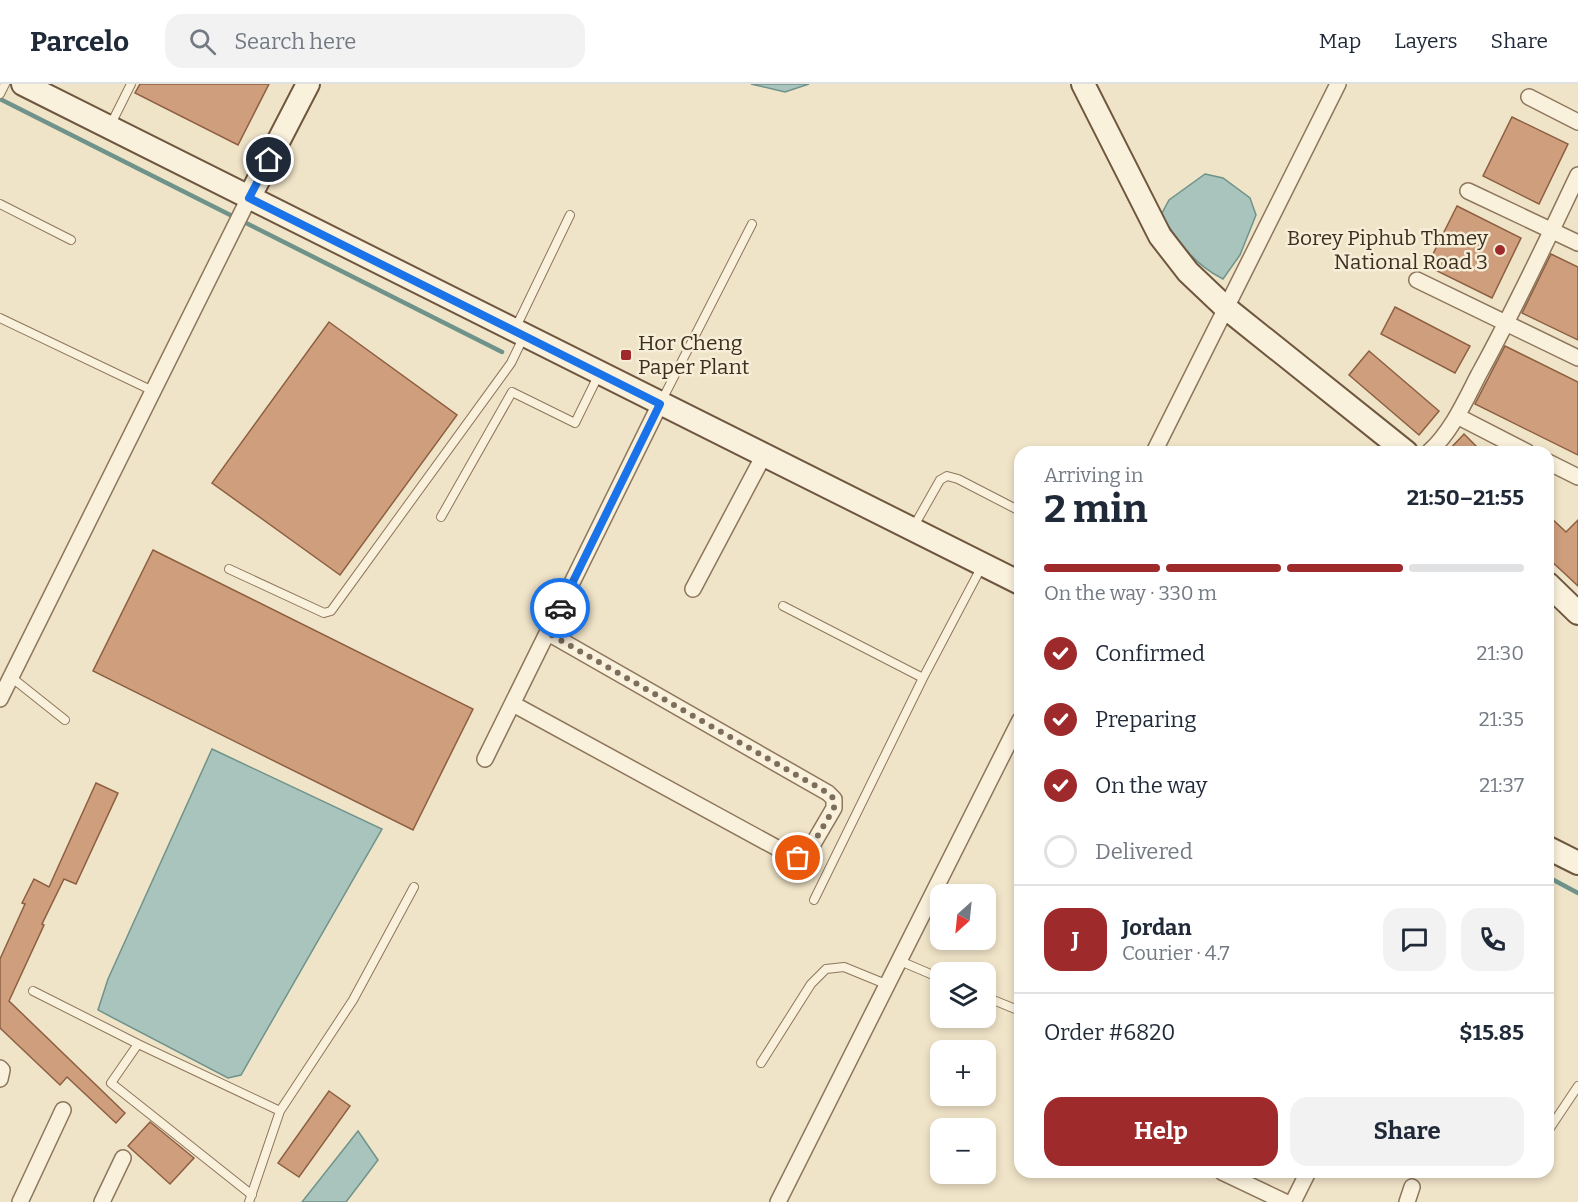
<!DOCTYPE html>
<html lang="en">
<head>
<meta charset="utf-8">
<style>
  body { margin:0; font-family:Bitter,serif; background:#f2f2f3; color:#1f2937; height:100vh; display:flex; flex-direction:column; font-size:22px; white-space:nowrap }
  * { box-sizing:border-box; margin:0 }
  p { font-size:20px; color:#747a83 }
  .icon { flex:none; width:33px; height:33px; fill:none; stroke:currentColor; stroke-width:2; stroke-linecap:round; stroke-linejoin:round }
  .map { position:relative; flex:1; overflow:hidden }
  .drawer { position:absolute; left:1014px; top:362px; width:540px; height:732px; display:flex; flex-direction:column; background:#fff; border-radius:18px; box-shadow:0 3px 9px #0003 }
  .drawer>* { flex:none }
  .needle { width:39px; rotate:207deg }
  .buttons { position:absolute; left:930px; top:800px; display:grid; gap:12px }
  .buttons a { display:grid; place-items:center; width:66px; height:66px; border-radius:12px; background:#fff; box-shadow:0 3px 9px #0003; font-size:30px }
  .pin { position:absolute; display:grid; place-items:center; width:51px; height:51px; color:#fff; margin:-26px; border:3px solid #fff; border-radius:50%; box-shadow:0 2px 6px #0007 }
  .courier { position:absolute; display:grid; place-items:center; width:60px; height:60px; margin:-30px; border:4px solid #1a73e8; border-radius:50%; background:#fff; color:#222; box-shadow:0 2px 8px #0007 }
  .summary em { font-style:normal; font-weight:700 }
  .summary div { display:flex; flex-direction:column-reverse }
  .summary { display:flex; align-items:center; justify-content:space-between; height:102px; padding:0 30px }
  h1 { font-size:39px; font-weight:700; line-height:45px }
  .bar { display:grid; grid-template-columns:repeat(4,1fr); gap:9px 6px; align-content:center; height:72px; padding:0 30px }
  .bar i { height:8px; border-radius:4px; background:#e0e1e3 }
  .bar .on { background:#9e2a2b }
  .bar p { grid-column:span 4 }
  .line { display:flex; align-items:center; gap:15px; padding:0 30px; border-top:2px solid #e0e1e3 }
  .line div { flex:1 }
  .round { display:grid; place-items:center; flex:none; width:63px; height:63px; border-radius:18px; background:#f2f2f3 }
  ol { padding:0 30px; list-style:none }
  li { display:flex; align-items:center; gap:18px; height:66px }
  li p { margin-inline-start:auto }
  li .icon { padding:6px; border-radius:50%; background:#9e2a2b; color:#fff; stroke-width:4 }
  li:last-child { color:#747a83 }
  li i { width:33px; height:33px; border:3px solid #e0e1e3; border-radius:50% }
  .cta { display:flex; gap:12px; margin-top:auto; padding:12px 30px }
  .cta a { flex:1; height:69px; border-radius:18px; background:#9e2a2b; color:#fff; font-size:24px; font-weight:700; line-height:69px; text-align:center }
  .cta a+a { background:#f2f2f3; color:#1f2937 }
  header { display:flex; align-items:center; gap:36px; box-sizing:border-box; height:84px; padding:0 30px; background:#fff; border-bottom:2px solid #e0e1e3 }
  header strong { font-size:28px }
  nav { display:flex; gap:33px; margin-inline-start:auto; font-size:21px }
  .search { width:420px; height:54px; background:#f2f2f3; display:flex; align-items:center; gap:15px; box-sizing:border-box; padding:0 21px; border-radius:18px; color:#747a83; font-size:22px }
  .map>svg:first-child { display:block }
  .water { fill:#a9c4bc; stroke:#6f938a; stroke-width:1.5 }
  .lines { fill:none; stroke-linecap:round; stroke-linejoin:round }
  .stream { stroke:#6f938a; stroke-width:4.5 }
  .building { fill:#cf9f7d; stroke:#8d5f41; stroke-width:1.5 }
  .lane-casing { stroke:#8d765c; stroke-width:10 }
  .street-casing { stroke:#8d765c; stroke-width:18 }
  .secondary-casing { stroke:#6f573f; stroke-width:26 }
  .lane { stroke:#faf1dc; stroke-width:8 }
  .street { stroke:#faf1dc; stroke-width:15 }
  .secondary { stroke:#faf1dc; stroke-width:22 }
  .done { stroke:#7c6e5b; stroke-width:6; stroke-dasharray:0 10.8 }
  .route { stroke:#1a73e8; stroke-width:8 }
  .poi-dot { fill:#9e2a2b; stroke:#f7eed8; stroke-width:2 }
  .labels { text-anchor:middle; stroke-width:5; stroke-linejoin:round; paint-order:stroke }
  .poi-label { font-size:21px; fill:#3d2e20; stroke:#f7eed8; text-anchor:end }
</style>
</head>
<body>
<header>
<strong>Parcelo</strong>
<div class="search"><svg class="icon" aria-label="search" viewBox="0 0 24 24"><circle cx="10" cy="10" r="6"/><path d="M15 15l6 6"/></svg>Search here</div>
<nav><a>Map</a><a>Layers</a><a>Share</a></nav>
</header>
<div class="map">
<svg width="1578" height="1118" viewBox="0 0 1578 1118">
  <rect width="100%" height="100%" fill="#f0e4c8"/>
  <path class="water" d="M751,0H809L785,8Z
    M1205,90L1223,94L1250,114L1256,131L1240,171L1223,195C1192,179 1180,159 1161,131L1169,116Z
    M212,665L382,745L241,991L228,994L98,926L108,895Z
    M358,1047L378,1076L346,1118H302Z"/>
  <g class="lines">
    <path class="stream" d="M0,15L502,268
      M1548,793L1578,809"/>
  </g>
  <path class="building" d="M140,0H269L238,61L135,9Z
    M1512,33L1568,60L1539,120L1483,92Z
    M1457,122L1521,154L1492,214L1427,182Z
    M1551,170L1578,183V256L1522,229Z
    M1395,223L1470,262L1455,289L1381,250Z
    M329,238L457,331L340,491L212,399Z
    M1505,262L1578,298V371L1475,320Z
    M1369,267L1439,327L1419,351L1349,291Z
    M1464,350L1482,368H1447Z
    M1548,431L1566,448L1578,436V502L1548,474Z
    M153,466L473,625L413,746L93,587Z
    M96,699L118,709L76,800L64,795L42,840L44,841L9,917L125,1029L116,1039L67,993L60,1001L0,944V875L25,820L22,819L34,795L49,803Z
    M329,1007L350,1022L299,1093L278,1079Z
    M150,1038L194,1074L170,1100L128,1062Z"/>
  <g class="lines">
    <g class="lane-casing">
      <path id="lane" d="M0,10L5,0
        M110,42L131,0
        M0,120L71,156
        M0,234L153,307
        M516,243L570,131
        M661,318L752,140
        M441,433L512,308L575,339L599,290
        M914,442L940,396L947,392L958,395L1020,427
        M229,485L324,529L331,527L511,279L524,252
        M783,522L923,594
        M11,593L65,636
        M814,816L923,594L982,482
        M900,877L940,894
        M33,907L138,960L280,1027
        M986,913L1020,927
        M138,960L111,999L252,1111
        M761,979L811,900L826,885L844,883L888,901
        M1548,1047L1578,1002
        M249,1118L280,1027L353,916L414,803"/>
    </g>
    <g class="street-casing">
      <path id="street" d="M1529,13L1578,38
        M1468,107L1578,159
        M1417,196L1578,274
        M1457,332L1527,368
        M1154,368L1338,0
        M1429,368C1452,347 1465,317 1479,290C1515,225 1546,158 1578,91
        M1548,378L1578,393
        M693,505L764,371
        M0,615L249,114
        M513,620L788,770L798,774L806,772L834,724V715L828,709L548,549
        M485,675L660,320
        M0,984L2,986L0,995
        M1222,1088L1285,1118
        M20,1118L63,1026
        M102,1118L123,1074
        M778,1118L1020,636
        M1293,1118L1308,1088
        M1407,1118L1412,1103"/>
    </g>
    <g class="secondary-casing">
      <path id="secondary" d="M23,0L1020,499
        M1083,0L1160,152L1188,188L1226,224L1406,368
        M249,114L308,0
        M1548,500L1578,529
        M1548,764L1578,779"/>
    </g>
    <use href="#lane" class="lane"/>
    <use href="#street" class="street"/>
    <use href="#secondary" class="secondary"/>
  </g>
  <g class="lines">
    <path class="done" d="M560,524L548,549L828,709L834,715V724L806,772L798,774"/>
    <path class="route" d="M269,76L249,114L660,320L560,524"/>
  </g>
  <g class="poi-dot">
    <circle cx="1500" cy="166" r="6"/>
    <rect x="620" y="265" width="12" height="12" rx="3"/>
  </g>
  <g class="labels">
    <g class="poi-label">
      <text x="1488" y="161">Borey Piphub Thmey<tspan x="1488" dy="24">National Road 3</tspan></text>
      <text x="638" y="266" text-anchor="start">Hor Cheng<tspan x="638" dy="24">Paper Plant</tspan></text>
    </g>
  </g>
</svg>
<div class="buttons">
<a><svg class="needle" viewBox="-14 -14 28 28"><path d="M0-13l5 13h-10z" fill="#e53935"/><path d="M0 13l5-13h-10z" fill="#747a83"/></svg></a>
<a><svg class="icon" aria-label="layers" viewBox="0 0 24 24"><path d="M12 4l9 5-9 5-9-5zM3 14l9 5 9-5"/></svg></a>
<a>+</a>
<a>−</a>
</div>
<div class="pin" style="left:798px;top:774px;background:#ea580c"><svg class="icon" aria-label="bag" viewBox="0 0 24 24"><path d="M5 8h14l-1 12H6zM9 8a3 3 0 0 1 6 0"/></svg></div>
<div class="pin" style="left:269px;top:76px;background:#1f2937"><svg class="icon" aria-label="home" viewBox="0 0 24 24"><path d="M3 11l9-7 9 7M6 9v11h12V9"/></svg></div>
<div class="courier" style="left:560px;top:524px"><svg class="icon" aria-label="car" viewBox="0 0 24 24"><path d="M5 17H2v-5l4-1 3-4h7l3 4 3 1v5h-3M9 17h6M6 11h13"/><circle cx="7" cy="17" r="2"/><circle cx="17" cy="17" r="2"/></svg></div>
<section class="drawer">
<div class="summary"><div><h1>2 min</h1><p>Arriving in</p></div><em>21:50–21:55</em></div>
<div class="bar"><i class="on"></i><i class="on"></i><i class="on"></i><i></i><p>On the way · 330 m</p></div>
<ol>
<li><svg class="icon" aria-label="check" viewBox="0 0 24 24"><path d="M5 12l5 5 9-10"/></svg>Confirmed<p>21:30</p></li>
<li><svg class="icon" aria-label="check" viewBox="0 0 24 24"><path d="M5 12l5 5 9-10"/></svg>Preparing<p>21:35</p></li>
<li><svg class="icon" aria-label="check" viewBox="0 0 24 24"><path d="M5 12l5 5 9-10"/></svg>On the way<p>21:37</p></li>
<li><i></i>Delivered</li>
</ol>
<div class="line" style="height:108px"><b class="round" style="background:#9e2a2b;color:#fff">J</b><div><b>Jordan</b><p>Courier · 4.7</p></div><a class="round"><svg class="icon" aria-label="chat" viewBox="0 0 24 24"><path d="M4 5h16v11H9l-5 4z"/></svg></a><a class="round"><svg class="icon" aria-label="phone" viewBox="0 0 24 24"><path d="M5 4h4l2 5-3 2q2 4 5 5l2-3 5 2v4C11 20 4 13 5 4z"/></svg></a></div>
<div class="line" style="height:78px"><div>Order #6820</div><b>$15.85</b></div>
<div class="cta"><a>Help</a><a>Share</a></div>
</section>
</div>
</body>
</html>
